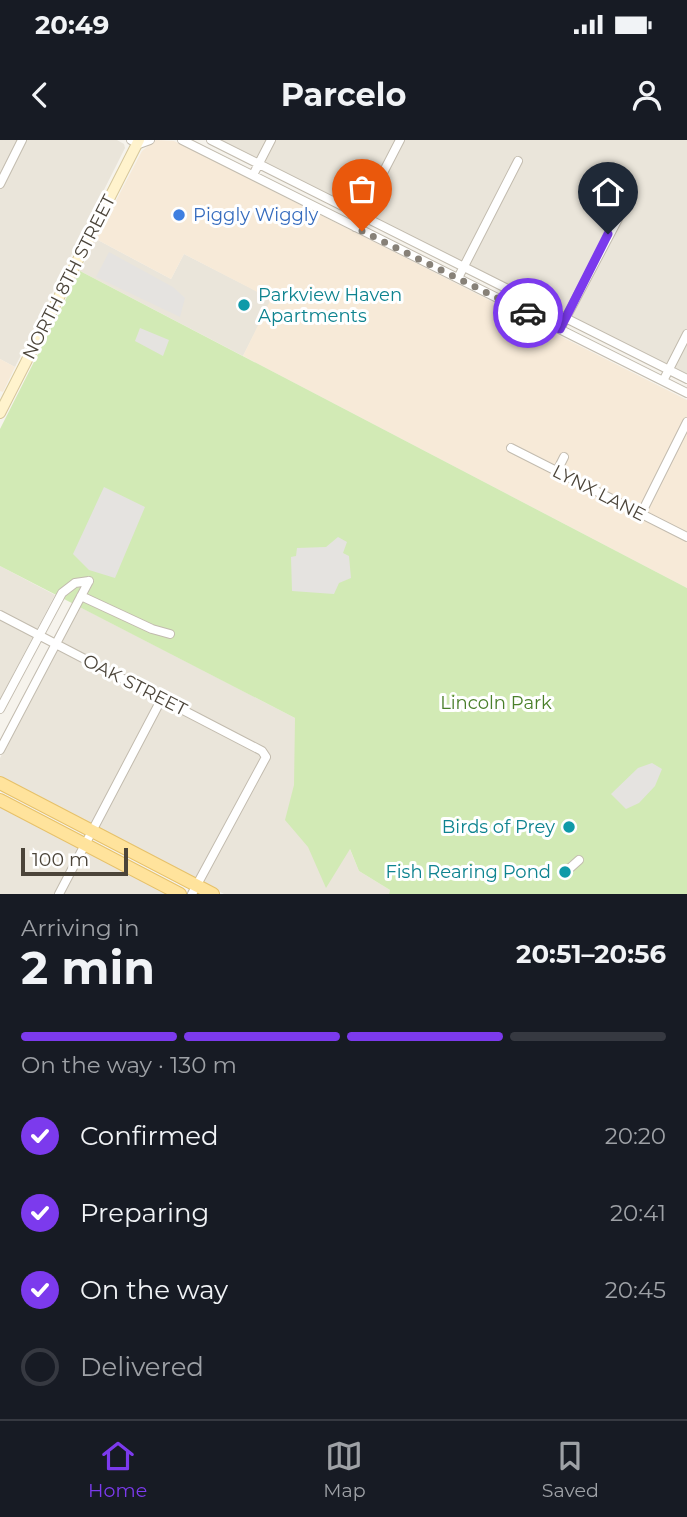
<!DOCTYPE html>
<html lang="en">
<head>
<meta charset="utf-8">
<style>
  body { margin:0; font-family:Montserrat,sans-serif; background:#20242c; color:#f1f3f6; height:100vh; display:flex; flex-direction:column; font-size:26px; white-space:nowrap }
  * { box-sizing:border-box; margin:0 }
  p { font-size:23px; color:#9ea1a6 }
  .icon { flex:none; width:38px; height:38px; fill:none; stroke:currentColor; stroke-width:2; stroke-linecap:round; stroke-linejoin:round }
  .map { position:relative; height:754px; overflow:hidden }
  .drawer { display:flex; flex-direction:column; background:#171b24; flex:1 }
  .drawer>* { flex:none }
  .scale { position:absolute; left:21px; bottom:18px; width:107px; box-sizing:border-box; padding-left:7px; border:4px solid #4b4439; border-top:0; font-size:19px; line-height:24px; white-space:nowrap; color:#4b4439; -webkit-text-stroke:5px #fff; paint-order:stroke }
  .pin { position:absolute; display:grid; place-items:center; width:60px; height:60px; color:#fff; margin:-72px -30px; border-radius:50% 50% 50% 0; rotate:-45deg; box-shadow:0 0 7px #0007 }
  .pin .icon { rotate:45deg }
  .courier { position:absolute; display:grid; place-items:center; width:70px; height:70px; margin:-35px; border:5px solid #7c3aed; border-radius:50%; background:#fff; color:#222; box-shadow:0 2px 9px #0007 }
  .headline em { font-style:normal; font-weight:700 }
  .headline div { display:flex; flex-direction:column-reverse }
  .headline { display:flex; align-items:center; justify-content:space-between; height:119px; padding:0 21px }
  h1 { font-size:46px; font-weight:700; line-height:52px }
  .bar { display:grid; grid-template-columns:repeat(4,1fr); gap:10px 7px; align-content:center; height:84px; padding:0 21px }
  .bar i { height:9px; border-radius:5px; background:#363941 }
  .bar .current { background:#7c3aed }
  .bar p { grid-column:span 4 }
  ol { padding:0 21px; list-style:none }
  li { display:flex; align-items:center; gap:21px; height:77px }
  li p { margin-inline-start:auto }
  li .icon { padding:7px; border-radius:50%; background:#7c3aed; color:#fff; stroke-width:4 }
  li:last-child { color:#9ea1a6 }
  li i { width:38px; height:38px; border:4px solid #363941; border-radius:50% }
  .status { display:flex; justify-content:space-between; align-items:center; height:49px; padding:0 35px; background:#171b24; direction:ltr }
  .status svg { height:19px; fill:currentColor }
  header { display:flex; justify-content:space-between; align-items:center; height:91px; padding:0 21px; background:#171b24; font-size:32px; font-weight:700 }
  .menu { display:flex; justify-content:space-around; align-items:center; height:98px; border-top:2px solid #363941; background:#171b24; font-size:19px; color:#9ea1a6 }
  .menu a { display:grid; justify-items:center; gap:4px }
  .menu .current { color:#7c3aed }
  .map>svg:first-child { display:block }
  .residential { fill:#eae5da }
  .commercial { fill:#f7ead8 }
  .green { fill:#d2eab5 }
  .parking { fill:#e5e3e0 }
  .lines { fill:none; stroke-linecap:round; stroke-linejoin:round }
  .street-casing { stroke:#c2bbae; stroke-width:10 }
  .secondary-casing { stroke:#d6c79b; stroke-width:12 }
  .primary-casing { stroke:#e6c16a; stroke-width:14 }
  .street { stroke:#fff; stroke-width:8 }
  .secondary { stroke:#fff3cd; stroke-width:10 }
  .primary { stroke:#ffe39c; stroke-width:12 }
  .done { stroke:#878178; stroke-width:7; stroke-dasharray:0 12.6 }
  .route { stroke:#7c3aed; stroke-width:9 }
  .shop-dot { fill:#3f7fe0; stroke:#fff; stroke-width:2.5 }
  .culture-dot { fill:#0f9aa8; stroke:#fff; stroke-width:2.5 }
  .labels { text-anchor:middle; stroke-width:6; stroke-linejoin:round; paint-order:stroke }
  .shop-label { font-size:18px; fill:#366cbe; stroke:#fff; text-anchor:start }
  .street-label { font-size:18px; fill:#4b4439; stroke:#fff }
  .culture-label { font-size:18px; fill:#0d838f; stroke:#fff; text-anchor:end }
  .park-label { font-size:18px; fill:#4a7f2a; stroke:#fff }
</style>
</head>
<body>
<div class="status"><b>20:49</b><svg viewBox="0 0 49 12"><path d="M0 12V9h3v3zM5 12V6h3v6zM10 12V3h3v9zM15 12V0h3v12zM26 1h20v11H26zM47 4h2v5h-2z"/></svg></div>
<header><svg class="icon" aria-label="back" viewBox="0 0 24 24"><path d="M15 5l-7 7 7 7"/></svg>Parcelo<svg class="icon" aria-label="person" viewBox="0 0 24 24"><circle cx="12" cy="8" r="4"/><path d="M4 21q1-7 8-7t8 7"/></svg></header>
<div class="map">
<svg width="687" height="754" viewBox="0 0 687 754">
  <rect width="100%" height="100%" fill="#f6f3ec"/>
  <path class="residential" d="M0,0H117L124,4L125,8L15,227L0,219Z
    M221,0H687V234L409,95Z
    M96,99L171,139L184,114L272,159L243,216L80,131Z
    M0,426L55,455L0,559Z
    M80,467L295,578L359,731L390,750L389,754H224L0,637V618Z
    M0,666L169,754H0Z"/>
  <path class="commercial" d="M156,0L174,1L687,260V448L243,216L271,159L184,114L171,139L96,99L142,11Z
    M0,219L15,227L3,252L0,251Z"/>
  <path class="green" d="M80,131L687,448V754H389L390,750L359,731L350,709L326,748L308,707L285,680L294,645L295,578L0,426V289Z"/>
  <path class="parking" d="M109,112L173,147L185,158L180,177L96,137Z
    M140,188L169,200L163,216L135,201Z
    M104,347L145,367L115,438L89,430L73,414Z
    M338,397L347,402L343,413L349,416L351,438L339,443L334,454L292,451L291,417L296,416L297,408L326,407Z
    M652,623L662,629L655,646L639,663L626,669L611,654L638,628Z"/>
  <g class="lines">
    <g class="street-casing">
      <path id="street" d="M131,0L139,4L150,0
        M182,0L687,253
        M211,0L687,239
        M253,35L271,0
        M0,44L22,0
        M355,87L400,0
        M458,138L518,21
        M560,189L618,79
        M663,241L687,194
        M511,308L687,397
        M557,331L564,317
        M641,374L687,282
        M81,456L152,489L170,494
        M0,475L262,611L266,617L192,754
        M0,569L62,453L75,443L89,441
        M0,610L89,441
        M570,728L579,720
        M59,754L162,558"/>
    </g>
    <g class="secondary-casing">
      <path id="secondary" d="M0,273L139,0"/>
    </g>
    <g class="primary-casing">
      <path id="primary" d="M0,643L213,754
        M0,660L180,754"/>
    </g>
    <use href="#street" class="street"/>
    <use href="#secondary" class="secondary"/>
    <use href="#primary" class="primary"/>
  </g>
  <g class="lines">
    <path class="done" d="M362,91L528,173"/>
    <path class="route" d="M528,173L560,189L608,94"/>
  </g>
  <circle class="shop-dot" cx="179" cy="75" r="7"/>
  <g class="culture-dot">
    <circle cx="244" cy="165" r="7"/>
    <circle cx="569" cy="687" r="7"/>
    <circle cx="565" cy="732" r="7"/>
  </g>
  <g class="labels">
    <g class="shop-label">
      <text x="193" y="81">Piggly Wiggly</text>
    </g>
    <g class="street-label">
      <text transform="translate(69 137) rotate(-63)" y="6">NORTH 8TH STREET</text>
      <text transform="translate(599 353) rotate(27)" y="6">LYNX LANE</text>
      <text transform="translate(135 545) rotate(27)" y="6">OAK STREET</text>
    </g>
    <g class="culture-label">
      <text x="258" y="161" text-anchor="start">Parkview Haven<tspan x="258" dy="21">Apartments</tspan></text>
      <text x="555" y="693">Birds of Prey</text>
      <text x="551" y="738">Fish Rearing Pond</text>
    </g>
    <g class="park-label">
      <text x="496" y="569">Lincoln Park</text>
    </g>
  </g>
</svg>
<div class="scale">100 m</div>
<div class="pin" style="left:362px;top:91px;background:#ea580c"><svg class="icon" aria-label="bag" viewBox="0 0 24 24"><path d="M5 8h14l-1 12H6zM9 8a3 3 0 0 1 6 0"/></svg></div>
<div class="pin" style="left:608px;top:94px;background:#1f2937"><svg class="icon" aria-label="home" viewBox="0 0 24 24"><path d="M3 11l9-7 9 7M6 9v11h12V9"/></svg></div>
<div class="courier" style="left:528px;top:173px"><svg class="icon" aria-label="car" viewBox="0 0 24 24"><path d="M5 17H2v-5l4-1 3-4h7l3 4 3 1v5h-3M9 17h6M6 11h13"/><circle cx="7" cy="17" r="2"/><circle cx="17" cy="17" r="2"/></svg></div>
</div>
<section class="drawer">
<div class="headline"><div><h1>2 min</h1><p>Arriving in</p></div><em>20:51–20:56</em></div>
<div class="bar"><i class="current"></i><i class="current"></i><i class="current"></i><i></i><p>On the way · 130 m</p></div>
<ol>
<li><svg class="icon" aria-label="check" viewBox="0 0 24 24"><path d="M5 12l5 5 9-10"/></svg>Confirmed<p>20:20</p></li>
<li><svg class="icon" aria-label="check" viewBox="0 0 24 24"><path d="M5 12l5 5 9-10"/></svg>Preparing<p>20:41</p></li>
<li><svg class="icon" aria-label="check" viewBox="0 0 24 24"><path d="M5 12l5 5 9-10"/></svg>On the way<p>20:45</p></li>
<li><i></i>Delivered</li>
</ol>
</section>
<nav class="menu">
<a class="current"><svg class="icon" aria-label="home" viewBox="0 0 24 24"><path d="M3 11l9-7 9 7M6 9v11h12V9"/></svg>Home</a>
<a><svg class="icon" aria-label="map" viewBox="0 0 24 24"><path d="M3 6l6-2 6 2 6-2v14l-6 2-6-2-6 2zM9 4v14M15 6v14"/></svg>Map</a>
<a><svg class="icon" aria-label="saved" viewBox="0 0 24 24"><path d="M7 4h10v16l-5-4-5 4z"/></svg>Saved</a>
</nav>
</body>
</html>
